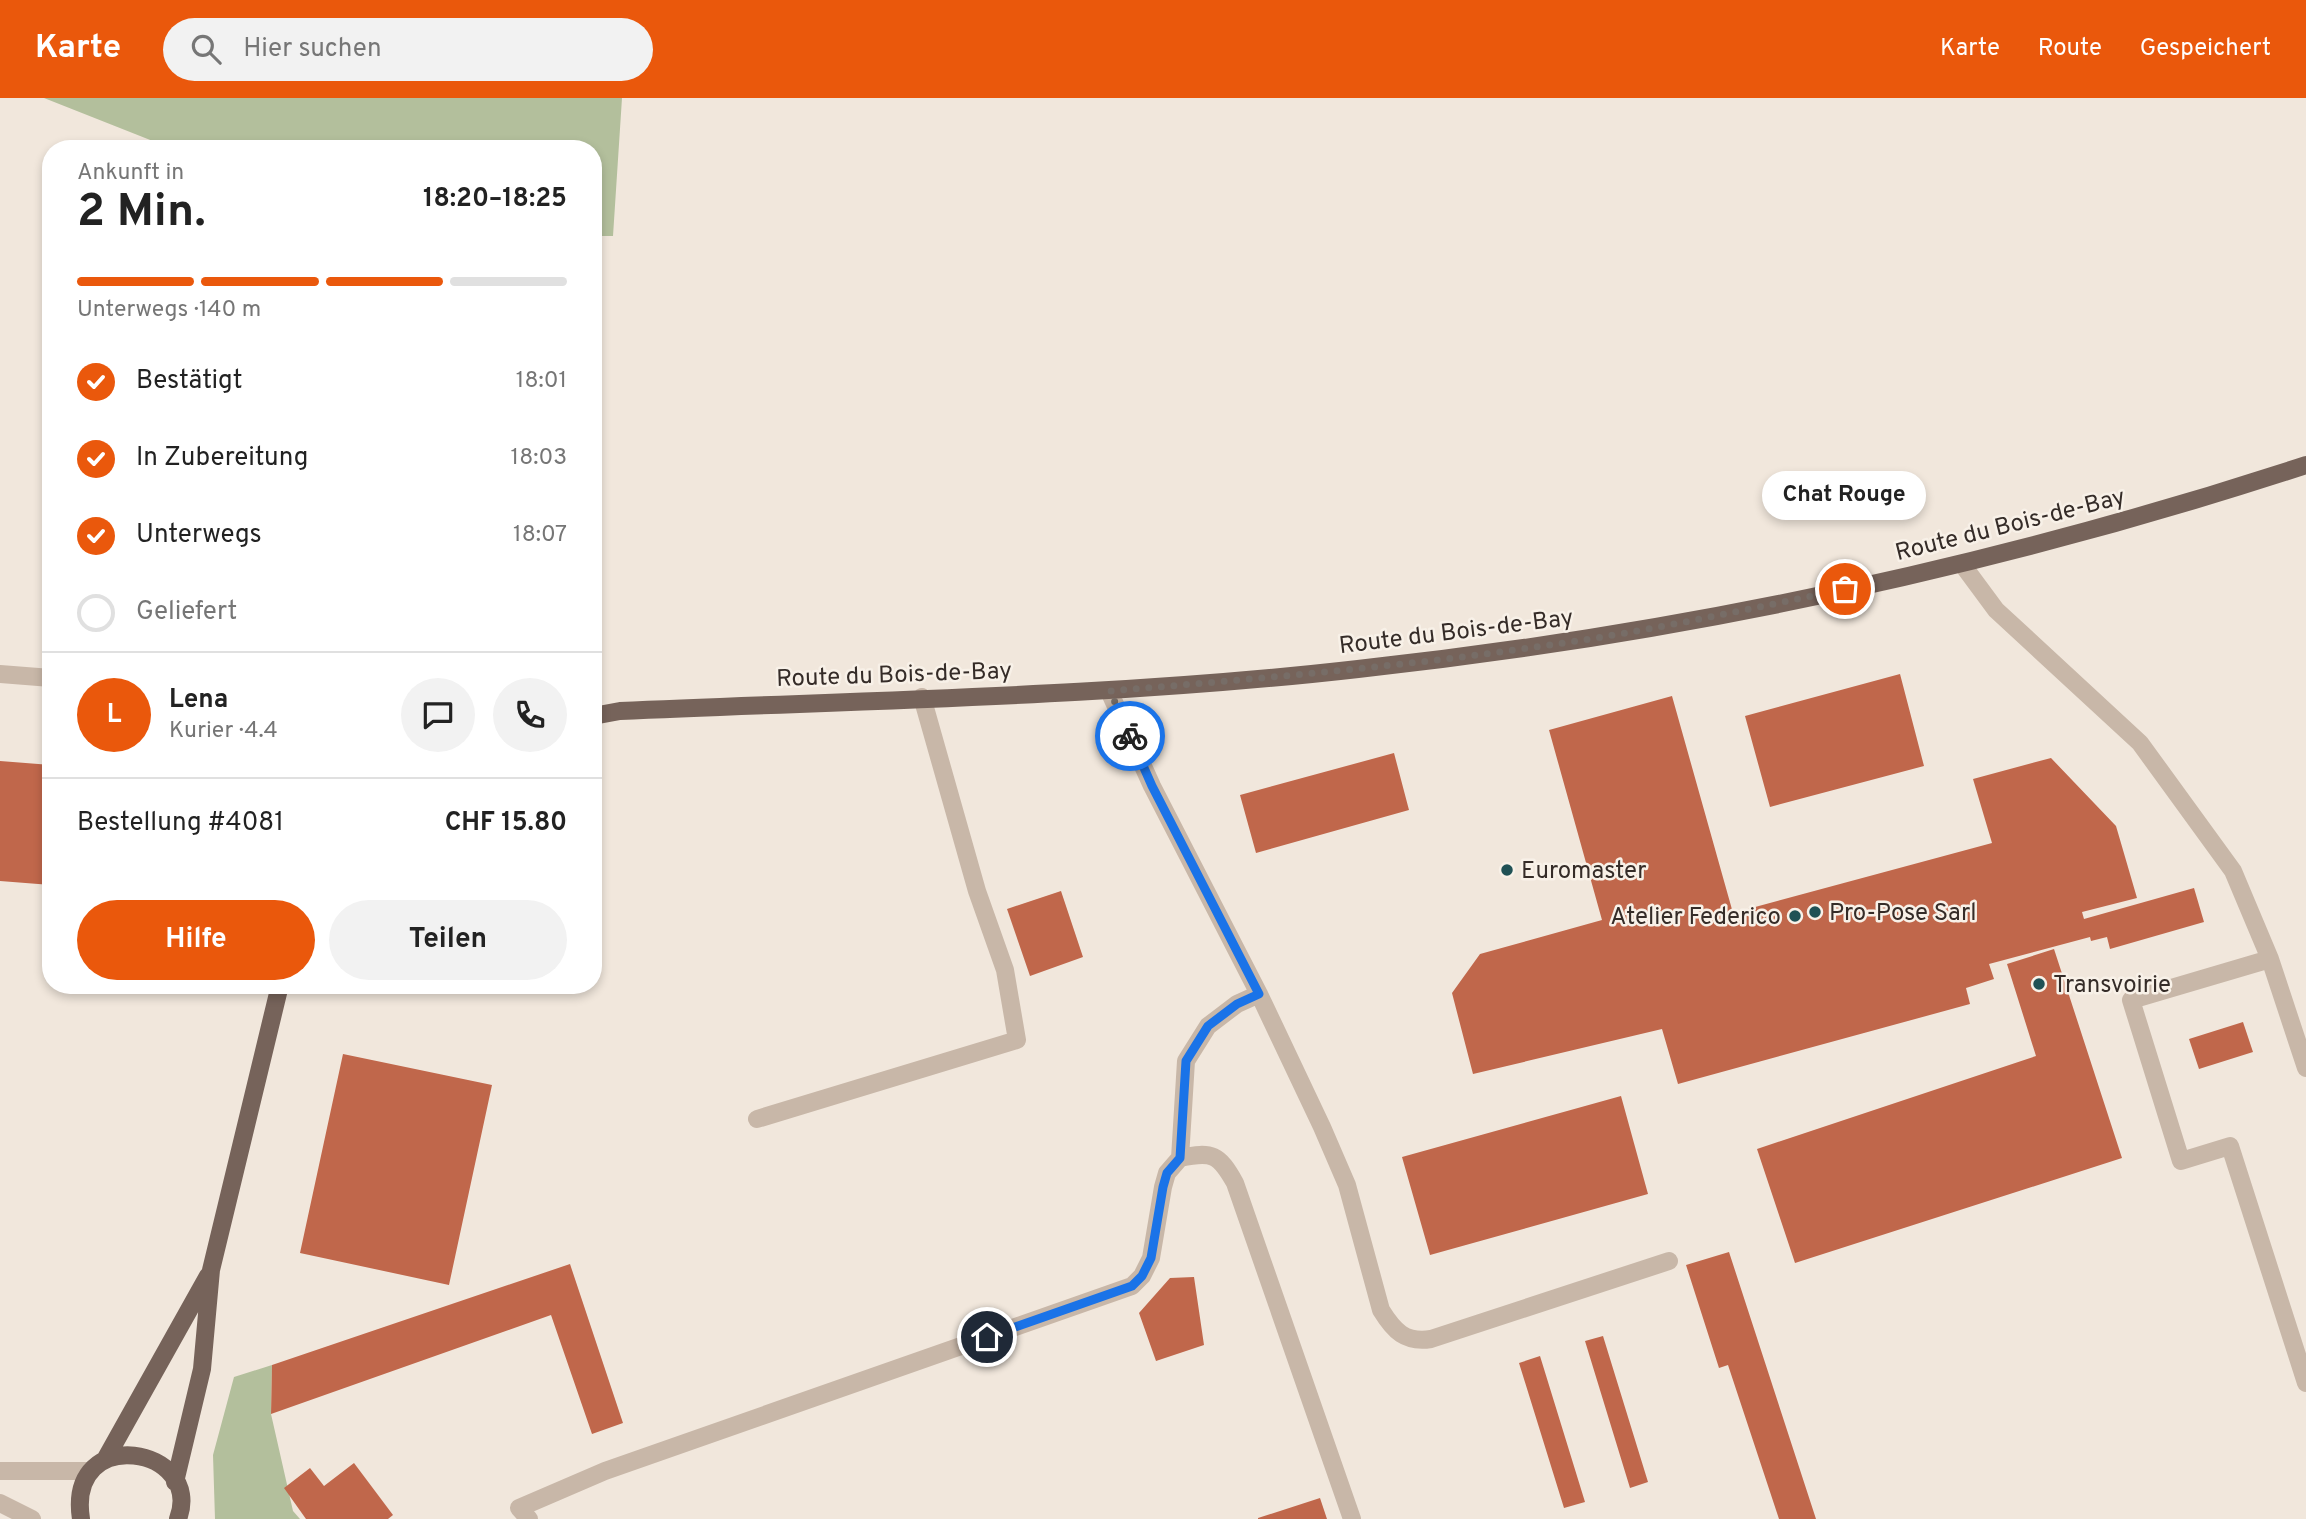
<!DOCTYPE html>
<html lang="de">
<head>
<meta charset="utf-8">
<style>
  body { margin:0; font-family:Overpass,sans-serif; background:#f2f2f2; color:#222; height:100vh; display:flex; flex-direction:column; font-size:26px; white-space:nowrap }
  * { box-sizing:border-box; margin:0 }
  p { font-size:23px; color:#767676 }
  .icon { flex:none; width:38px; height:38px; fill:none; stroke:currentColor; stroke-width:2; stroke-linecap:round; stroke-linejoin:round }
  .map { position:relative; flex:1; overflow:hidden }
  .side { position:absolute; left:42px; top:42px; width:560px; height:854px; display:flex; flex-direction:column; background:#fff; border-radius:28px; box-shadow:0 4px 10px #0003 }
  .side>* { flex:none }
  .pin { position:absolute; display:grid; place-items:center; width:60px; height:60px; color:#fff; margin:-30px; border:4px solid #fff; border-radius:50%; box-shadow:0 2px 7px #0007 }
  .courier { position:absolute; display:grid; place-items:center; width:70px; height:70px; margin:-35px; border:5px solid #1a73e8; border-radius:50%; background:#fff; color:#222; box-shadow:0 2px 9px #0007 }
  .bubble { position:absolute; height:49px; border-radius:24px; background:#fff; box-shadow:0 4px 10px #0003; font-size:23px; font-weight:700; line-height:49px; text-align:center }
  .overview em { font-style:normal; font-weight:700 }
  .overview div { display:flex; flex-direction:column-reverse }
  .overview { display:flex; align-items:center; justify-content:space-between; height:119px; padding:0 35px }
  h1 { font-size:46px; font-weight:700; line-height:52px }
  .bar { display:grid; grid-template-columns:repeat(4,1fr); gap:10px 7px; align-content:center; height:84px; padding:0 35px }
  .bar i { height:9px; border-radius:5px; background:#e0e0e0 }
  .bar .selected { background:#ea580c }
  .bar p { grid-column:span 4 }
  .line { display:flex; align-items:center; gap:18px; padding:0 35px; border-top:2px solid #e0e0e0 }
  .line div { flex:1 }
  .round { display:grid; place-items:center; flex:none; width:74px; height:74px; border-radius:37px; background:#f2f2f2 }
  ol { padding:0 35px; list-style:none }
  li { display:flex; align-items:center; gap:21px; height:77px }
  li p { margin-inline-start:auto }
  li .icon { padding:7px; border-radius:50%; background:#ea580c; color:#fff; stroke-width:4 }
  li:last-child { color:#767676 }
  li i { width:38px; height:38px; border:4px solid #e0e0e0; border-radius:50% }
  .cta { display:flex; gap:14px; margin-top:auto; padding:14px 35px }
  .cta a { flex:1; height:80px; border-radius:42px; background:#ea580c; color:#fff; font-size:28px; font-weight:700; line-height:80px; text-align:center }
  .cta a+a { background:#f2f2f2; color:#222 }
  header { display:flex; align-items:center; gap:42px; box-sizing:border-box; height:98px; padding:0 35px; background:#ea580c; color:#fff }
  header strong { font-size:33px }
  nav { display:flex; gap:38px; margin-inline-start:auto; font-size:24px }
  .search { width:490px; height:63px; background:#f2f2f2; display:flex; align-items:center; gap:18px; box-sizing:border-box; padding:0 24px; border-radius:38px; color:#767676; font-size:26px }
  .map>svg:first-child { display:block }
  .green { fill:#b3bf9c }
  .building { fill:#c0674b }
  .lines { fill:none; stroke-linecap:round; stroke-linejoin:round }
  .minor { stroke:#c8b7a8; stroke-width:18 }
  .major { stroke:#76635a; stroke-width:18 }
  .done { stroke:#776d67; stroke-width:7; stroke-dasharray:0 12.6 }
  .route { stroke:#1a73e8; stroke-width:9 }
  .poi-dot { fill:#205155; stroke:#f8f1e8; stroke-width:2.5 }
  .labels { text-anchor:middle; stroke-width:5; stroke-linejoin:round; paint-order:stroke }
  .street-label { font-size:24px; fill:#352c28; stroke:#f8f1e8 }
  .poi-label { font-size:24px; fill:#352c28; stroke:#f8f1e8; text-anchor:start }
</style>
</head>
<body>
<header>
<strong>Karte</strong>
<div class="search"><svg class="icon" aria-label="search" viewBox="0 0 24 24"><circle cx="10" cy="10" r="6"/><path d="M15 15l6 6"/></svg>Hier suchen</div>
<nav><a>Karte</a><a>Route</a><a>Gespeichert</a></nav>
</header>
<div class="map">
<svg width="2306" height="1421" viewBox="0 0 2306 1421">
  <rect width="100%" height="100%" fill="#f1e7dc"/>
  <path class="green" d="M44,0H622L613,138H593V51H173Z
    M272,1267L271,1316L293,1413L300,1421H215L213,1357L234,1279Z"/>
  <path class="building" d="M1900,576L1924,668L1770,709L1745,618Z
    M1672,598L1733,815L1992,745L1973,681L2051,660L2116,728L2137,800L2082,814L2084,821L2194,790L2204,824L2110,851L2107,839L2091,843L2090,839L1989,866L1994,881L1966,890L1970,906L1678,986L1662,931L1473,976L1452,895L1480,856L1602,822L1549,632Z
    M1394,655L1409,712L1256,755L1240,697Z
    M0,663L51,667V787L0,783Z
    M1061,793L1083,859L1030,878L1007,811Z
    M2054,851L2122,1060L1795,1165L1757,1051L2036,958L2007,866Z
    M2243,924L2253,954L2199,971L2189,941Z
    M343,956L492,987L449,1187L300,1155Z
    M1621,998L1648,1096L1430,1157L1402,1059Z
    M1729,1154L1816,1421H1779L1728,1267L1719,1270L1686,1167Z
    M570,1166L623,1325L592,1336L551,1217L271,1316L272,1267Z
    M1194,1179L1204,1247L1156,1263L1139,1215L1170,1180Z
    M1603,1238L1648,1384L1630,1390L1585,1243Z
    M1540,1258L1585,1404L1564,1410L1519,1265Z
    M354,1365L393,1417L388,1421H306L284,1390L310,1370L324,1388Z
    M1320,1400L1327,1421H1258V1420Z"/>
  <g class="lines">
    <path class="minor" d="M1962,466L1996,512L2140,645L2233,773L2270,861L2306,970
      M0,576L51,580
      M1109,593L1152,688L1259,896L1322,1029L1347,1087L1381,1212C1394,1233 1405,1245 1431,1241L1669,1163
      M2270,861L2131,902L2181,1063L2230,1048L2306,1285
      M757,1021L1017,942L1005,872L977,793L922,599
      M1180,1060C1212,1053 1219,1056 1235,1085L1352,1421
      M0,1373H91
      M0,1405L32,1421
      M529,1421L519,1410L605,1373L1132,1188L1142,1178L1151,1160L1163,1089L1167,1075L1180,1060L1186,963L1208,928L1237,906L1259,896"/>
    <path class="major" d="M593,618L620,613C866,602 1113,599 1358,571C1680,536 1998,468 2306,367
      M105,1362L208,1178
      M175,1384L202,1271L211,1172L280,887
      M81,1421C66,1324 205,1349 178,1421"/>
  </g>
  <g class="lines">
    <path class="done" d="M1130,638L1110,593C1254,581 1399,569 1543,548C1644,534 1745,512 1845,491"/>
    <path class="route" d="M987,1239L1132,1188L1142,1178L1151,1160L1163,1089L1167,1075L1180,1060L1186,963L1208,928L1237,906L1259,896L1152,688L1130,638"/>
  </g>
  <g class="poi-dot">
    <circle cx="1507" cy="772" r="7"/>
    <circle cx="1815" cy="814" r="7"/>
    <circle cx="1795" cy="818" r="7"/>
    <circle cx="2039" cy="886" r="7"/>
  </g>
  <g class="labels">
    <g class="street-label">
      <text transform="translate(2010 426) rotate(-14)" y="8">Route du Bois-de-Bay</text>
      <text transform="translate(1456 533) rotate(-7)" y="8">Route du Bois-de-Bay</text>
      <text transform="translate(894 576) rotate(-2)" y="8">Route du Bois-de-Bay</text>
    </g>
    <g class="poi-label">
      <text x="1521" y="780">Euromaster</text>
      <text x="1829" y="822">Pro-Pose Sarl</text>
      <text x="1781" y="826" text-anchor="end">Atelier Federico</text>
      <text x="2053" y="894">Transvoirie</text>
    </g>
  </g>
</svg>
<div class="pin" style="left:1845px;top:491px;background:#ea580c"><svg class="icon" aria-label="bag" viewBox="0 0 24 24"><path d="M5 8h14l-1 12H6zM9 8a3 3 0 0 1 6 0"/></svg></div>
<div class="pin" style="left:987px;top:1239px;background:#1f2937"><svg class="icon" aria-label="home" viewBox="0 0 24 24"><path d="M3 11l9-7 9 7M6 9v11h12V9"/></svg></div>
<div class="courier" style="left:1130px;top:638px"><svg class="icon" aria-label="bike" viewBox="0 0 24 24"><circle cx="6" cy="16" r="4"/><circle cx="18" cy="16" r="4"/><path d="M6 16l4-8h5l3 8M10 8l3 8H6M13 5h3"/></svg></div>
<div class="bubble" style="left:1762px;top:373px;width:164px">Chat Rouge</div>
<section class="side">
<div class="overview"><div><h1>2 Min.</h1><p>Ankunft in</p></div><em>18:20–18:25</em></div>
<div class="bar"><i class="selected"></i><i class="selected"></i><i class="selected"></i><i></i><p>Unterwegs · 140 m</p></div>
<ol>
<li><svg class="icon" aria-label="check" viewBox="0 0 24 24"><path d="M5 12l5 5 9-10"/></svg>Bestätigt<p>18:01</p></li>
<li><svg class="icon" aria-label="check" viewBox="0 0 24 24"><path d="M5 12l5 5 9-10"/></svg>In Zubereitung<p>18:03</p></li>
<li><svg class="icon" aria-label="check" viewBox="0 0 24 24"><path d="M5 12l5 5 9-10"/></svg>Unterwegs<p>18:07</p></li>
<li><i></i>Geliefert</li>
</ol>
<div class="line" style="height:126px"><b class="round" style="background:#ea580c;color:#fff">L</b><div><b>Lena</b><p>Kurier · 4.4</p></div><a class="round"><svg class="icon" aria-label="chat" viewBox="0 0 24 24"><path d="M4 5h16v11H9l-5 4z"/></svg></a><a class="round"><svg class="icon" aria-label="phone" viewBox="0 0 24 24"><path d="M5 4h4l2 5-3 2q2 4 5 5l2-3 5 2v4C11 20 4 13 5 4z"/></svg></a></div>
<div class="line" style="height:91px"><div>Bestellung #4081</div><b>CHF 15.80</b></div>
<div class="cta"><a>Hilfe</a><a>Teilen</a></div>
</section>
</div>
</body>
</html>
